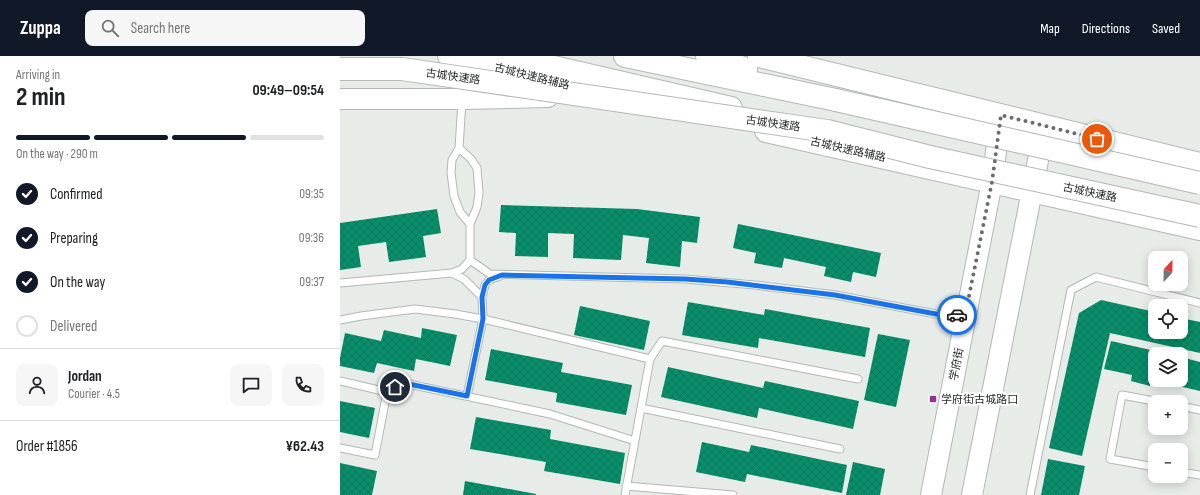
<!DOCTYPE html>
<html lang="en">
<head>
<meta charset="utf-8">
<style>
  body { margin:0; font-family:"Sofia Sans Condensed","Noto Sans SC",sans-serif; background:#f6f6f6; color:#202124; height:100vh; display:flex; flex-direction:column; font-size:15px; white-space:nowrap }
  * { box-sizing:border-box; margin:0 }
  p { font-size:13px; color:#757577 }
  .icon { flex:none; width:22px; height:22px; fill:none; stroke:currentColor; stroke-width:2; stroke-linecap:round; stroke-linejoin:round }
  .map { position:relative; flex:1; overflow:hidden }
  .drawer { display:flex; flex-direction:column; background:#fff; width:340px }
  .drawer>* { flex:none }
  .needle { width:26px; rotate:22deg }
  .controls { position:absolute; left:808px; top:195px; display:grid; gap:8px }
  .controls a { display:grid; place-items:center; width:40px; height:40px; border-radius:8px; background:#fff; box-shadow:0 2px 10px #0003; font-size:20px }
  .pin { position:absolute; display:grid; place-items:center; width:34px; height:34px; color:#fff; margin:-17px; border:2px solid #fff; border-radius:50%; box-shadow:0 1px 4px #0007 }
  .courier { position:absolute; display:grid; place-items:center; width:40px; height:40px; margin:-20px; border:3px solid #1a73e8; border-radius:50%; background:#fff; color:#222; box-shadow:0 1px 5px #0007 }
  .head em { font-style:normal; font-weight:700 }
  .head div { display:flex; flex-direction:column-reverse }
  .head { display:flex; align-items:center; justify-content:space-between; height:68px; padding:0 16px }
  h1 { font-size:26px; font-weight:700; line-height:30px }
  .bar { display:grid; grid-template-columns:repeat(4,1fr); gap:6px 4px; align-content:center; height:48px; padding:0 16px }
  .bar i { height:5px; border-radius:3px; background:#e0e0e0 }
  .bar .on { background:#111827 }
  .bar p { grid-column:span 4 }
  .line { display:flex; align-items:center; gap:10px; padding:0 16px; border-top:1px solid #e0e0e0 }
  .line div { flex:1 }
  .round { display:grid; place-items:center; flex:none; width:42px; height:42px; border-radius:8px; background:#f6f6f6 }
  ol { padding:0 16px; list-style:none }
  li { display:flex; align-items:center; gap:12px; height:44px }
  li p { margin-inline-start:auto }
  li .icon { padding:4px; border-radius:50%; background:#111827; color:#fff; stroke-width:4 }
  li:last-child { color:#757577 }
  li i { width:22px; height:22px; border:2px solid #e0e0e0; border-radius:50% }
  header { display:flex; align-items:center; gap:24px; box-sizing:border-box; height:56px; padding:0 20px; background:#111827; color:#fff }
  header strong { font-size:19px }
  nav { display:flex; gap:22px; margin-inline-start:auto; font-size:14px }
  .search { width:280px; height:36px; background:#f6f6f6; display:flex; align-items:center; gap:10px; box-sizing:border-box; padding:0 14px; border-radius:8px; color:#757577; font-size:15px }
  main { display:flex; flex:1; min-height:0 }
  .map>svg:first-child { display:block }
  .building { fill:url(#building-cross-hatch) }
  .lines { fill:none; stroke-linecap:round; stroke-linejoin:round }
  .service-casing { stroke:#b3b7b5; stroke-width:9 }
  .secondary-casing { stroke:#b3b7b5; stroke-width:22 }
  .primary-casing { stroke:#b3b7b5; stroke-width:24 }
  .trunk-casing { stroke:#b3b7b5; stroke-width:24 }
  .service { stroke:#fff; stroke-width:7 }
  .secondary { stroke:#fff; stroke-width:20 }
  .primary { stroke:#fff; stroke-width:22 }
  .trunk { stroke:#fff; stroke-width:22 }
  .trunk-bridge-casing { stroke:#b3b7b5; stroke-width:24; stroke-linecap:butt }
  .trunk-bridge { stroke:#fff; stroke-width:22 }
  .done { stroke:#6a6d6b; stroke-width:4; stroke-dasharray:0 7.2 }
  .route { stroke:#1a73e8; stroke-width:5 }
  .poi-dot { fill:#93339a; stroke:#fff; stroke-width:1.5 }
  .labels { text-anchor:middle; stroke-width:4; stroke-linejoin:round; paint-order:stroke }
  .street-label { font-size:11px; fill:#262827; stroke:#fff }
  .poi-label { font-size:11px; fill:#262827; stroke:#fff; text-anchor:start }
</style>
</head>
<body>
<header>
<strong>Zuppa</strong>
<div class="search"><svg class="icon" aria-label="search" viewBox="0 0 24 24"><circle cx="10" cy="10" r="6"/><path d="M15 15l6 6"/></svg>Search here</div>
<nav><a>Map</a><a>Directions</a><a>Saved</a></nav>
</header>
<main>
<section class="drawer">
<div class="head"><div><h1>2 min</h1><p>Arriving in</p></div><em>09:49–09:54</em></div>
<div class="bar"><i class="on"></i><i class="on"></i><i class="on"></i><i></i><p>On the way · 290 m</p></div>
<ol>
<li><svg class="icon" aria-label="check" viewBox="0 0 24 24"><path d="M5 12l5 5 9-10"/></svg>Confirmed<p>09:35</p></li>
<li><svg class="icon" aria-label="check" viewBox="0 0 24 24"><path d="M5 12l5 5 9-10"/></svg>Preparing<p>09:36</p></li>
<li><svg class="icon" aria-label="check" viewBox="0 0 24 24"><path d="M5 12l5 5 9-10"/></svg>On the way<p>09:37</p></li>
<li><i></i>Delivered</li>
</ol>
<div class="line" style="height:72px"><a class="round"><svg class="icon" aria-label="person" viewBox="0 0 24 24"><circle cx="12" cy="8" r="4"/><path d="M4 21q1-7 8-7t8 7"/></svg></a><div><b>Jordan</b><p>Courier · 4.5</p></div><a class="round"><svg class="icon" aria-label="chat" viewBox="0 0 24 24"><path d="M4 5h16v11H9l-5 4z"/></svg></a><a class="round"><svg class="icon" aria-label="phone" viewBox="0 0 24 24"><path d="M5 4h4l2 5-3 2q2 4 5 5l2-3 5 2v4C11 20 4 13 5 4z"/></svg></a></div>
<div class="line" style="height:52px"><div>Order #1856</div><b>¥62.43</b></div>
</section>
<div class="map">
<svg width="860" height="439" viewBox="0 0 860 439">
  <defs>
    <pattern id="building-cross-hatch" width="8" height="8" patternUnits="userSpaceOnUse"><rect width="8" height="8" fill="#068f6a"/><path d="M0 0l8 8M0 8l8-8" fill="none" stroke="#077557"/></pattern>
  </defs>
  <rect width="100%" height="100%" fill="#e7ece9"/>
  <path class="building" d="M161,149L297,153L360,161L357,187L342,185L340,211L306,207L309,182L283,179L281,204L233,202L234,178L208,177V201L175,200L176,177L159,176Z
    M97,153L101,177L83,180L86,201L49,206L46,186L18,190L21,211L0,214V167Z
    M398,168L541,197L536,221L513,216L511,226L484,220L486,211L444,202L442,212L414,207L416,197L393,192Z
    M761,244L815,256V276H841V262L860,266V297L770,277L742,400L709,392L739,257Z
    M348,246L424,259L425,253L530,272L525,301L419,282L418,292L342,279Z
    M240,250L310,265L304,294L234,279Z
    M82,272L117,279L110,310L76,303L74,315L37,307L34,317L0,310V302L5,277L41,285L44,274L81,282Z
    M538,278L570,284L556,351L524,344Z
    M771,285L824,297L815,298V324L811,323L810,330L791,325L792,319L764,313Z
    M151,293L223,307L221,316L292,329L286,359L216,346L217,337L145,324Z
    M841,301L860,306V335L817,325L841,324Z
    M328,311L423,332L425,325L519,345L513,373L419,352L417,362L321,341Z
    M0,345L35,352L29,382L0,376Z
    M136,361L211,374L210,383L285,397L280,428L204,415L206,406L130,393Z
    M362,386L409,396L411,389L507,409L502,437L407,418L405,426L356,416Z
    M708,403L745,410L739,439H701Z
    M513,406L545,413L540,439H506Z
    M0,407L37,415L32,439H0Z
    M125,425L196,438V439H123Z"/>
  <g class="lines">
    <g class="service-casing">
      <path id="service" d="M119,92L122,45
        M130,168L120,156L114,140L111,117L112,104L119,92L131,103L137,112L139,137L137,151L130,168V204
        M112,217L124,223L142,241
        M0,227L112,217L122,213L130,204L150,218L345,223L415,229L495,239L596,258L625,260
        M0,264L21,260L75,253L115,258L143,263L310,303L322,285L518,323
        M0,325L47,336L64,327L210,358L295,385
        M127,340L143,263L142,241L145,229L149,224L160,220
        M841,350L860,354
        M301,352L500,393
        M0,392L35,399L47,336
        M815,411L770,403L782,339L819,346
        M841,416L860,419
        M286,430L393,439
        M285,439L310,303
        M690,439L731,234L756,221L860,247"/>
    </g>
    <g class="secondary-casing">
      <path id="secondary" d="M0,43H123L208,41
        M591,439L652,126L660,65
        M632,439L704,74"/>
    </g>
    <g class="primary-casing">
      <path id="primary" d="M109,0L225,28
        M419,0L860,108
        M426,75L860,173"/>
    </g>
    <g class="trunk-casing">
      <path id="trunk" d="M166,0L391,52
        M285,0L496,44
        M367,0L406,13"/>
    </g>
    <use href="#service" class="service"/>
    <use href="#secondary" class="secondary"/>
    <use href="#primary" class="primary"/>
    <use href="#trunk" class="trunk"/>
    <g class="trunk-bridge-casing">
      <path id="trunk-bridge" d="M0,13H62L487,75L590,101L860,160
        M496,44L860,127"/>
    </g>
    <use href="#trunk-bridge" class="trunk-bridge"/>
  </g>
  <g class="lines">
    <path class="done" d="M617,259L625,260L652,126L661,59L757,83"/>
    <path class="route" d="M55,331L64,327L127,340L143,263L142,241L145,229L149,224L162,219L345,223L387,226L495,239L596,258L617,259"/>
  </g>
  <rect class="poi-dot" x="589" y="339" width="8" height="8" rx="2"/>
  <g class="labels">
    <g class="street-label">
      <text transform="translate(113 20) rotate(8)" y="4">古城快速路</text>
      <text transform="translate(192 20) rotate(14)" y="4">古城快速路辅路</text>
      <text transform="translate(433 67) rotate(8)" y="4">古城快速路</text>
      <text transform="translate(508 93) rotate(13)" y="4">古城快速路辅路</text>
      <text transform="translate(750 136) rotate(12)" y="4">古城快速路</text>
      <text transform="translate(616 308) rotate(-79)" y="4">学府街</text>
    </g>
    <g class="poi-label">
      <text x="601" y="347">学府街古城路口</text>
    </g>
  </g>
</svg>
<div class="controls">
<a><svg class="needle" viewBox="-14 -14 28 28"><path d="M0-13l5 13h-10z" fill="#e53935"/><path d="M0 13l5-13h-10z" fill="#757577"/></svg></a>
<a><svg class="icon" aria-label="locate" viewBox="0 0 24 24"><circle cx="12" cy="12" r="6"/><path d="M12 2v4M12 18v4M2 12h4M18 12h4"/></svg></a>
<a><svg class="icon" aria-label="layers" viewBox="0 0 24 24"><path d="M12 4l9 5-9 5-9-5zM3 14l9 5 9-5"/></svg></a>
<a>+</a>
<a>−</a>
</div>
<div class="pin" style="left:757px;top:83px;background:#ea580c"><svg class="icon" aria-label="bag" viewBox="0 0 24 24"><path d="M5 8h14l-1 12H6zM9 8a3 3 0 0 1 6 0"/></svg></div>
<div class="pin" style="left:55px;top:331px;background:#1f2937"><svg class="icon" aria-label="home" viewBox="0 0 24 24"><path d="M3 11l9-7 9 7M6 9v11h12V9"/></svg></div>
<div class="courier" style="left:617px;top:259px"><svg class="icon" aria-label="car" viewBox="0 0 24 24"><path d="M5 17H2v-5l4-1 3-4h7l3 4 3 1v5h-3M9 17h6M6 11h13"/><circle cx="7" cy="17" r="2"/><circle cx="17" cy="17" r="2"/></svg></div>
</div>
</main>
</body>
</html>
